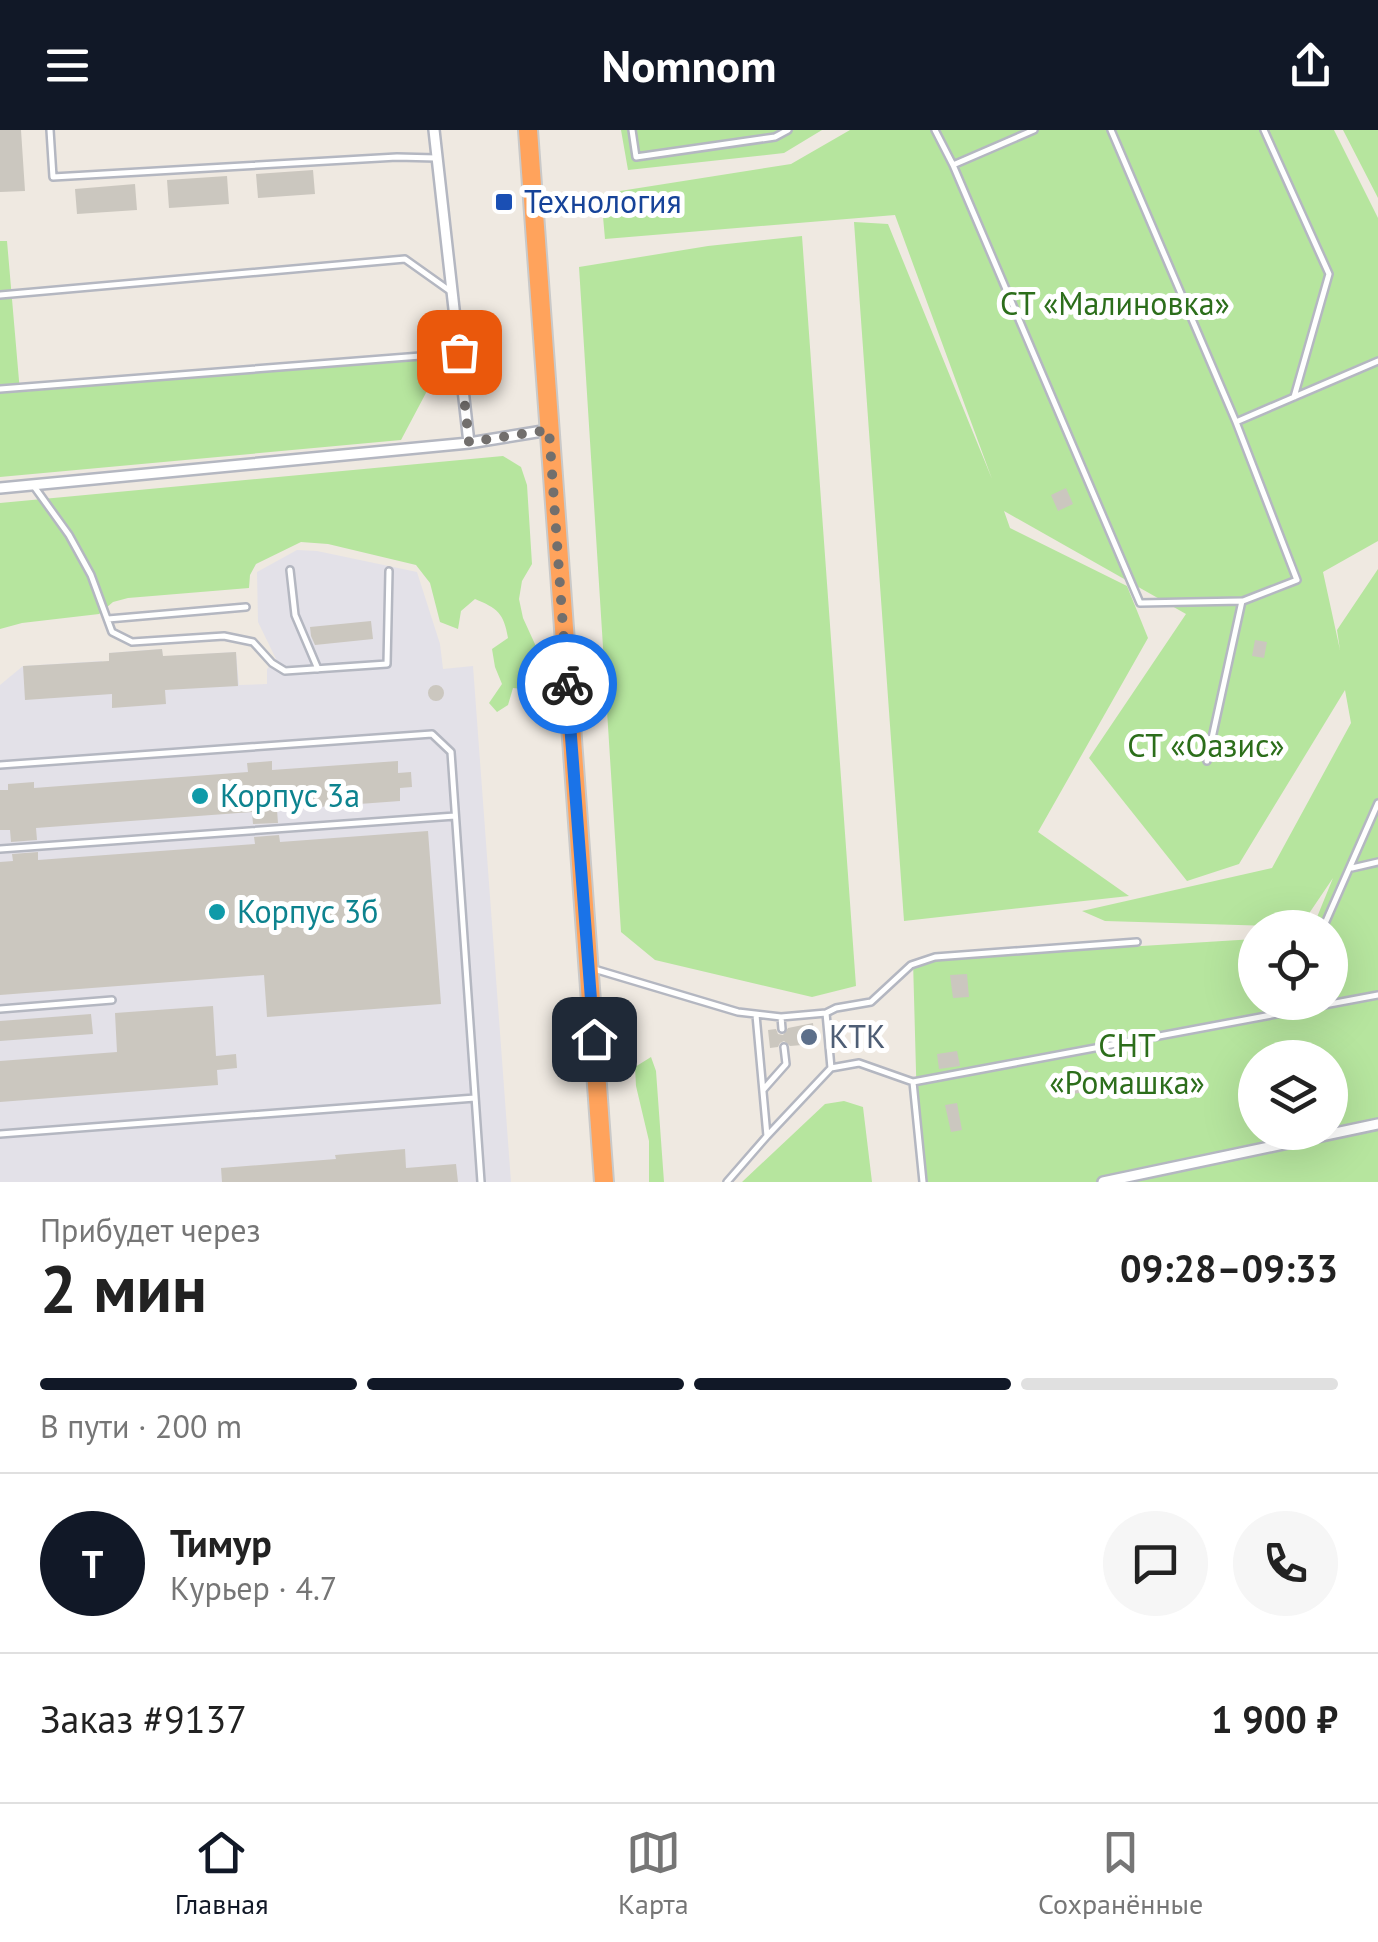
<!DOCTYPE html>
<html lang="ru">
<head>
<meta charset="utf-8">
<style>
  body { margin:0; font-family:"PT Sans",sans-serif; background:#f6f6f6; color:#222; height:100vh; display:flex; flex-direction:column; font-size:38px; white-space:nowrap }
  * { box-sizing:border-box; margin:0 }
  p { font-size:32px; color:#767676 }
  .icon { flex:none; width:55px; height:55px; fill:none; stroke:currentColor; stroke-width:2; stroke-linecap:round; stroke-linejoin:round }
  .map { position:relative; height:1052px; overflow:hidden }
  .details { display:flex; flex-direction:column; background:#fff; flex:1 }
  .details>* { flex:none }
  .buttons { position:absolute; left:1238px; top:780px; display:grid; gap:20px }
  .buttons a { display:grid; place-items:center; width:110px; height:110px; border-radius:50%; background:#fff; box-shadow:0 10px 40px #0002; font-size:50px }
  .pin { position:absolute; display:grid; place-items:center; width:85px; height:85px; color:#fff; margin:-42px; border-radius:20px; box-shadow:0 5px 15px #0006 }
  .courier { position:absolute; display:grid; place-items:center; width:100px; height:100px; margin:-50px; border:8px solid #1a73e8; border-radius:50%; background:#fff; color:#222; box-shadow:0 2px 12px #0007 }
  .headline em { font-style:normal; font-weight:600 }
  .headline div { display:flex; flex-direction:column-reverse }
  .headline { display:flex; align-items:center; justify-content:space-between; height:170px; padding:0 40px }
  h1 { font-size:65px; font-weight:600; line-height:75px }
  .bar { display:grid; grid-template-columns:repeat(4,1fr); gap:15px 10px; align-content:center; height:120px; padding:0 40px }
  .bar i { height:12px; border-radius:8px; background:#e0e0e0 }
  .bar .active { background:#111827 }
  .bar p { grid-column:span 4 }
  .line { display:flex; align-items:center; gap:25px; padding:0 40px; border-top:2px solid #e0e0e0 }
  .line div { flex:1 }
  .round { display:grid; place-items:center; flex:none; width:105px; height:105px; border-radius:52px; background:#f6f6f6 }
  header { display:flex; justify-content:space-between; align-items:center; height:130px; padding:0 40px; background:#111827; color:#fff; font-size:45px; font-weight:600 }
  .tab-bar { display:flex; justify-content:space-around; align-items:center; height:140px; border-top:2px solid #e0e0e0; background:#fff; font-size:28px; color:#767676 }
  .tab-bar a { display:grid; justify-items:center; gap:5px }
  .tab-bar .active { color:#111827 }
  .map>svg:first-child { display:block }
  .industrial { fill:#e3e1e8 }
  .green { fill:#b6e59e; fill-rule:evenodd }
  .building { fill:#cbc7bf }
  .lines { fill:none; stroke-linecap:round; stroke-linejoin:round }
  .lane-casing { stroke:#b4b7c1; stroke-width:10 }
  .street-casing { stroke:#b4b7c1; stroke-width:14 }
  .highway-casing { stroke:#c9c9c9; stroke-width:22 }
  .lane { stroke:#fff; stroke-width:5 }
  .street { stroke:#fff; stroke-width:9 }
  .highway { stroke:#ffa35c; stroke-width:18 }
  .done { stroke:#726f6d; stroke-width:10; stroke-dasharray:0 18 }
  .route { stroke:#1a73e8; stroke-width:12 }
  .transit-dot { fill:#1a4fb4; stroke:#fff; stroke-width:4 }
  .culture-dot { fill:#0f9aa8; stroke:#fff; stroke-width:4 }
  .service-dot { fill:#5c6f8a; stroke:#fff; stroke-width:4 }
  .labels { text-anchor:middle; stroke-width:10; stroke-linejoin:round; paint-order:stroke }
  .transit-label { font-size:32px; fill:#164399; stroke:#fff; text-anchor:start }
  .park-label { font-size:32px; fill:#2c6e1b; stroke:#fff }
  .culture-label { font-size:32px; fill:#0d838f; stroke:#fff; text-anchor:start }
  .service-label { font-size:32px; fill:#4e5e75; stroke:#fff; text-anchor:start }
</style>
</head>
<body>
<header><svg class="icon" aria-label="menu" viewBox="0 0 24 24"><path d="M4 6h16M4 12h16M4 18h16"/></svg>Nomnom<svg class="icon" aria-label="share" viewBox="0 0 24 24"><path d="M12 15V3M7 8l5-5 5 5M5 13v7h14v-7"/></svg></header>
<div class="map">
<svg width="1378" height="1052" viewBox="0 0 1378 1052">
  <rect width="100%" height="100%" fill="#efe9e1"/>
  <path class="industrial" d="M297,420L317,421L417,442L440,514L443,539L473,536L511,1052H0V555L23,536L102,531L104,564H111L109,523L162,519L165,560L173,559L171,526L236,522L239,555L267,554V539L276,529L258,492L257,442Z"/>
  <path class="green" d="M621,0H822L784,23L628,40Z
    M850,0H1334L1378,88V411L1323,442L1340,520L1337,500L1378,439V1052H919L913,830L1255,809V872H1330V798L1313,797L1333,748L1310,782V797L1105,791L1082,781L1272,738L1351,593L1345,560L1239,734L1187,751L1089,628L1186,484L1004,381L1010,398L1127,456L1148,508L1038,702L1129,766L904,791L854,92L888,94L992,349L895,85L605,109L601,64L791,34ZM1255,928H1330V1002H1255Z
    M1343,0H1378V68Z
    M802,106L856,856L812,867L655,830L621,802L579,137L708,116Z
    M0,111H7L20,262L445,227L401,310L0,347Z
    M503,326L521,337L527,355L532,434L522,451L519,469L523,488L539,523L532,560L513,558L508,575L497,582L489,573L502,554L495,537L492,519L508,508C504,483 497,478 475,469L461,481L458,499L440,492L430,453L416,435L328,414L301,412L256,434L250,445L249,458L128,468L113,472L99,484L22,493L0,499V373Z
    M651,927L656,941L664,1052H649V1011L636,956L635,937Z
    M844,971L863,977L872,1052H742L825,974Z"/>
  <path class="building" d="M0,0H21L25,61L0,62Z
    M313,40L315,64L258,68L256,44Z
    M227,46L229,74L169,78L167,50Z
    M135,54L137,80L77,84L75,59Z
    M1066,358L1073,374L1058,381L1051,365Z
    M371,491L373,509L315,515L311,506L310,497Z
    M1255,510L1267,512L1264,528L1252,526Z
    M162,519L163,526L236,522L238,556L165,560L166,574L112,578V564L25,570L23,536L109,531V523Z
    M428 563a8 8 0 1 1 16 0a8 8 0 1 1-16 0Z
    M272,631V640L398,631V643L411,642L412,657L400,658V671L277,680L278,693L253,694L252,682L36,698L37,710L11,712L10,700H0V660H8V654L34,652V658L248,642L247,633Z
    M428,701L441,874L267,887L264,845L0,865V732L13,731L12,724L38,722V730L255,714L254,707L279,705L280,712Z
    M967,844L969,867L953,868L950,845Z
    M213,876L216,926L236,924L237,938L217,940L218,955L0,972V931L117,922L115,883Z
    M91,884L93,904L0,911V891Z
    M813,893L815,914L790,916L784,911L780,913L778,917L770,918L768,900L776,899L778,904L783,905L788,898Z
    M957,921L960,936L939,939L937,924Z
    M1088,940L1092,960L1074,964L1070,944Z
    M957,973L962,1000L951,1002L945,975Z
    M405,1019L406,1038L456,1034L458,1052H222L221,1038L336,1029L335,1025Z"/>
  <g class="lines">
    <g class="lane-casing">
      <path id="lane" d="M50,0L53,47L397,27L436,28
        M632,0L636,27L775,7L788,0
        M935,0L953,35L1140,473L1242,471L1207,631
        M1111,0L1236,292L1378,231
        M1264,0L1329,144L1294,267
        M953,35L1034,0
        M0,165L405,129L450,161
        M0,259L459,223
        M1236,292L1297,450L1243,471
        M33,355L69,405L91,445L112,502L132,512L224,506L253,512L272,533L285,541L387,534L389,441
        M290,440L295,485L318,539
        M108,489L246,477
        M0,635L432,604L451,622L481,1052
        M0,719L455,686
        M1352,738L1378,732
        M1323,798L1378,673
        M594,839L738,882L781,887L826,883L831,938L767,1006
        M0,879L112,870
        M826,883L836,878L871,872L911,835L935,827L1137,812
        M1284,884L1289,872
        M781,887L782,899
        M831,938L859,933L913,952L1378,865
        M913,952L923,1052
        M763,960L786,934L784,917
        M0,1004L475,968
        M727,1052L767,1006L756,885"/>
    </g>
    <g class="street-casing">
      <path id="street" d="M434,0L469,313
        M0,358L469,313L549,300
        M1103,1052L1378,994"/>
    </g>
    <g class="highway-casing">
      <path id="highway" d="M528,0L604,1052"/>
    </g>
    <use href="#lane" class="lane"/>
    <use href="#street" class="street"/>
    <use href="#highway" class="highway"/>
  </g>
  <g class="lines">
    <path class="done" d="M459,222L469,312L549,300L567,554"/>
    <path class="route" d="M567,554L594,909"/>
  </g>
  <rect class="transit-dot" x="494" y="62" width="20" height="20" rx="5"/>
  <g class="culture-dot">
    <circle cx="200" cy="666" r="10"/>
    <circle cx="217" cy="782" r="10"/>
  </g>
  <circle class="service-dot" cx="809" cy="907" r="10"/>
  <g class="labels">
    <g class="transit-label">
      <text x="524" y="83">Технология</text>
    </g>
    <g class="park-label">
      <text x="1115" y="185">СТ «Малиновка»</text>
      <text x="1206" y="627">СТ «Оазис»</text>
      <text x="1127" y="927">СНТ<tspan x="1127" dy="37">«Ромашка»</tspan></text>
    </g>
    <g class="culture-label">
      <text x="220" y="677">Корпус 3a</text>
      <text x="237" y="793">Корпус 3б</text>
    </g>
    <g class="service-label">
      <text x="829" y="918">КТК</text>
    </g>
  </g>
</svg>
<div class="buttons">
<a><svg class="icon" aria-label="locate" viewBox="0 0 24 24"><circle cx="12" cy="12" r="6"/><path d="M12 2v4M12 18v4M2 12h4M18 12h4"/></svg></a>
<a><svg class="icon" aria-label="layers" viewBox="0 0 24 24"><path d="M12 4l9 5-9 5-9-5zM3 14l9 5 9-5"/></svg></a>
</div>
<div class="pin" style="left:459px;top:222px;background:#ea580c"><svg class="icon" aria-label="bag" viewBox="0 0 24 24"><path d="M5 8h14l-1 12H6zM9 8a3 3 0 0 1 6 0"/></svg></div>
<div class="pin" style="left:594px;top:909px;background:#1f2937"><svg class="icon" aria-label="home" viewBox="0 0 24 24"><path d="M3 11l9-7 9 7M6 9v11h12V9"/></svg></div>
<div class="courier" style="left:567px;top:554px"><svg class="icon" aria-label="bike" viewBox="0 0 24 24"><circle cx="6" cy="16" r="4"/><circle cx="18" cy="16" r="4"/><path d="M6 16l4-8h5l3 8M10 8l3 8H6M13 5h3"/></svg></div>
</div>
<section class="details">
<div class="headline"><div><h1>2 мин</h1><p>Прибудет через</p></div><em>09:28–09:33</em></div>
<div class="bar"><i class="active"></i><i class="active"></i><i class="active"></i><i></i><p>В пути · 200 m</p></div>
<div class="line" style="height:180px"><b class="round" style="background:#111827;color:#fff">Т</b><div><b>Тимур</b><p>Курьер · 4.7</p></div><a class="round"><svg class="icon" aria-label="chat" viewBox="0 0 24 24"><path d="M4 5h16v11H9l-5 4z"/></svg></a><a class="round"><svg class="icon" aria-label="phone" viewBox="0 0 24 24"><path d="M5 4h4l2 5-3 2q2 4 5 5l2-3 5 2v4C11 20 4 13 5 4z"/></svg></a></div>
<div class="line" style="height:130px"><div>Заказ #9137</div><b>1 900 ₽</b></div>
</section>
<nav class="tab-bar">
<a class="active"><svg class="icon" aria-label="home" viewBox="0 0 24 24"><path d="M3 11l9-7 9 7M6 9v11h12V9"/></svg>Главная</a>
<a><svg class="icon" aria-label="map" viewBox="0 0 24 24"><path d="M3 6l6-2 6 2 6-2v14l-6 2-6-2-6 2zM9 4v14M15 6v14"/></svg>Карта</a>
<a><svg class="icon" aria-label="saved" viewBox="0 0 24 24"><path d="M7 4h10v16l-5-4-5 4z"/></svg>Сохранённые</a>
</nav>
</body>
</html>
